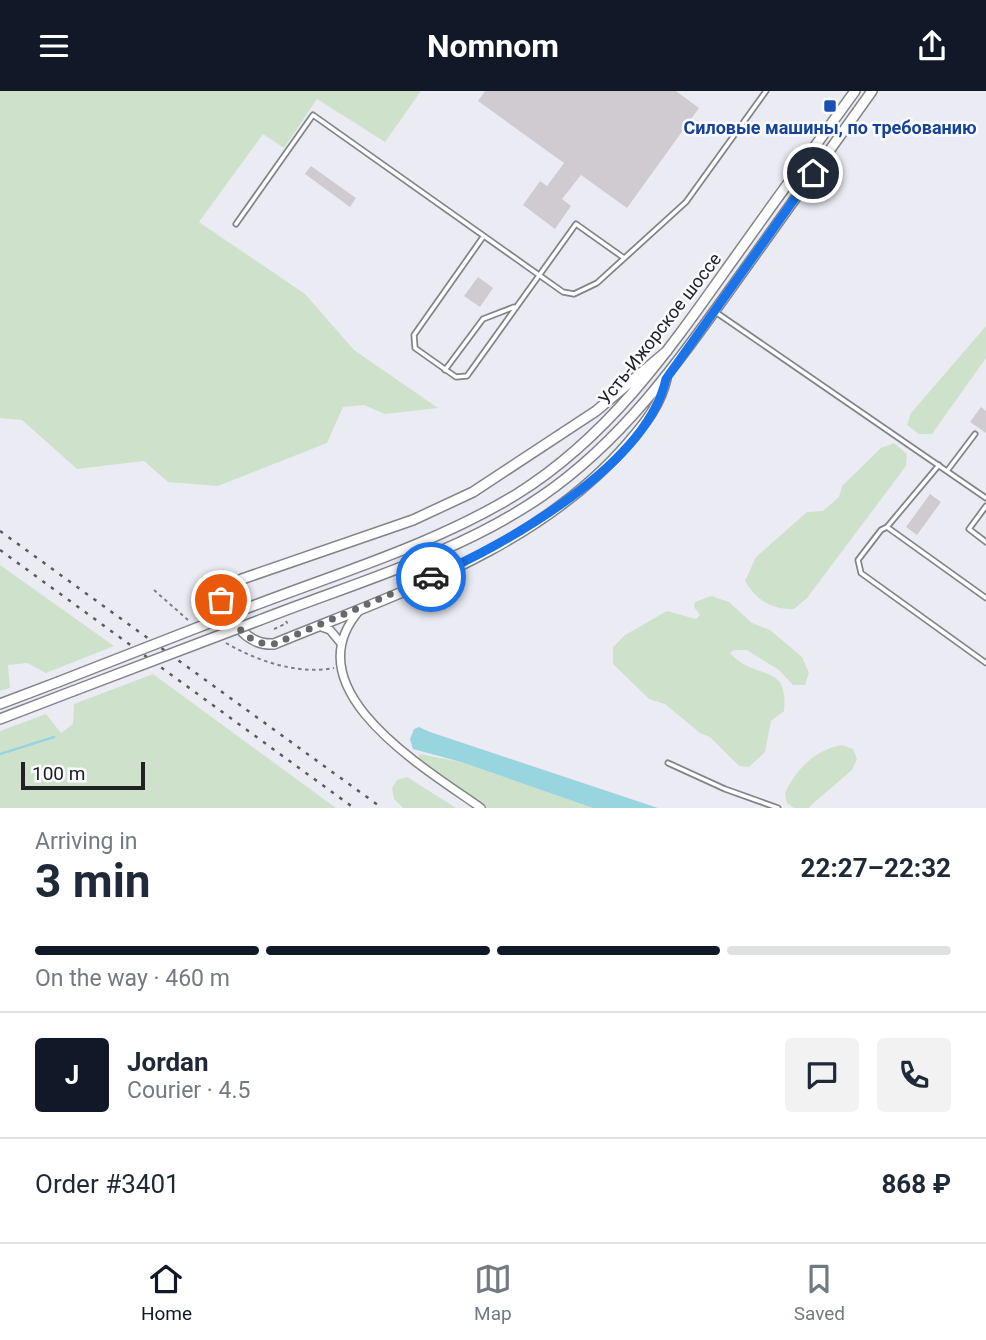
<!DOCTYPE html>
<html lang="en">
<head>
<meta charset="utf-8">
<style>
  body { margin:0; font-family:Roboto,sans-serif; background:#f2f2f3; color:#1f2937; height:100vh; display:flex; flex-direction:column; font-size:26px; white-space:nowrap }
  * { box-sizing:border-box; margin:0 }
  p { font-size:23px; color:#747a83 }
  .icon { flex:none; width:38px; height:38px; fill:none; stroke:currentColor; stroke-width:2; stroke-linecap:round; stroke-linejoin:round }
  .map { position:relative; height:717px; overflow:hidden }
  .sheet { display:flex; flex-direction:column; background:#fff; flex:1 }
  .sheet>* { flex:none }
  .scale { position:absolute; left:21px; bottom:18px; width:124px; box-sizing:border-box; padding-left:7px; border:4px solid #202123; border-top:0; font-size:19px; line-height:24px; white-space:nowrap; color:#202123; -webkit-text-stroke:5px #f9faff; paint-order:stroke }
  .pin { position:absolute; display:grid; place-items:center; width:60px; height:60px; color:#fff; margin:-30px; border:4px solid #fff; border-radius:50%; box-shadow:0 2px 7px #0007 }
  .courier { position:absolute; display:grid; place-items:center; width:70px; height:70px; margin:-35px; border:5px solid #1a73e8; border-radius:50%; background:#fff; color:#222; box-shadow:0 2px 9px #0007 }
  .overview em { font-style:normal; font-weight:700 }
  .overview div { display:flex; flex-direction:column-reverse }
  .overview { display:flex; align-items:center; justify-content:space-between; height:119px; padding:0 35px }
  h1 { font-size:46px; font-weight:700; line-height:52px }
  .bar { display:grid; grid-template-columns:repeat(4,1fr); gap:10px 7px; align-content:center; height:84px; padding:0 35px }
  .bar i { height:9px; border-radius:5px; background:#e0e1e3 }
  .bar .on { background:#111827 }
  .bar p { grid-column:span 4 }
  .line { display:flex; align-items:center; gap:18px; padding:0 35px; border-top:2px solid #e0e1e3 }
  .line div { flex:1 }
  .round { display:grid; place-items:center; flex:none; width:74px; height:74px; border-radius:7px; background:#f2f2f3 }
  header { display:flex; justify-content:space-between; align-items:center; height:91px; padding:0 35px; background:#111827; color:#fff; font-size:32px; font-weight:700 }
  .tabs { display:flex; justify-content:space-around; align-items:center; height:98px; border-top:2px solid #e0e1e3; background:#fff; font-size:19px; color:#747a83 }
  .tabs a { display:grid; justify-items:center; gap:4px }
  .tabs .on { color:#111827 }
  .map>svg:first-child { display:block }
  .green { fill:#cee2cb }
  .water { fill:#99d5df }
  .lines { fill:none; stroke-linecap:round; stroke-linejoin:round }
  .stream { stroke:#99d5df; stroke-width:2.5 }
  .building { fill:#cfcbd1 }
  .service-casing { stroke:#83848a; stroke-width:7 }
  .minor-casing { stroke:#83848a; stroke-width:10 }
  .tertiary-casing { stroke:#83848a; stroke-width:12 }
  .path { stroke:#7e7f83; stroke-width:2; stroke-dasharray:3.5 3.5; stroke-linecap:butt }
  .service { stroke:#fff; stroke-width:3.5 }
  .minor { stroke:#fff; stroke-width:7 }
  .tertiary { stroke:#fff; stroke-width:9 }
  .rail { stroke:#5a5b5e; stroke-width:2.5; stroke-dasharray:3.5 7; stroke-linecap:butt }
  .tertiary-bridge-casing { stroke:#83848a; stroke-width:12; stroke-linecap:butt }
  .tertiary-bridge { stroke:#fff; stroke-width:9 }
  .done { stroke:#67686c; stroke-width:7; stroke-dasharray:0 12.6 }
  .route { stroke:#1a73e8; stroke-width:9 }
  .transit-dot { fill:#1a4fb4; stroke:#f9faff; stroke-width:2.5 }
  .labels { text-anchor:middle; stroke-width:5; stroke-linejoin:round; paint-order:stroke }
  .transit-label { font-size:18px; font-weight:bold; fill:#164399; stroke:#f9faff }
  .street-label { font-size:18px; fill:#202123; stroke:#f9faff }
</style>
</head>
<body>
<header><svg class="icon" aria-label="menu" viewBox="0 0 24 24"><path d="M4 6h16M4 12h16M4 18h16"/></svg>Nomnom<svg class="icon" aria-label="share" viewBox="0 0 24 24"><path d="M12 15V3M7 8l5-5 5 5M5 13v7h14v-7"/></svg></header>
<div class="map">
<svg width="986" height="717" viewBox="0 0 986 717">
  <rect width="100%" height="100%" fill="#ebecf3"/>
  <path class="green" d="M0,0H421L385,51L317,8L284,57L263,43L199,131L305,203L354,259L438,317L385,323L364,314L343,316L327,352L218,395L168,391L144,370L77,378L22,329L0,327Z
    M986,235V267L932,343H919L907,334L911,322Z
    M894,352L907,363L906,375L807,507L794,518C772,519 756,509 745,490L756,466L807,421L823,420L839,406L842,395L881,357Z
    M0,474L114,555L46,582L27,572L8,574L10,597L0,600Z
    M711,505L729,511L752,532L770,539L802,566L809,582L805,594H793L779,579L747,559H734L730,562C756,591 789,570 784,620L771,630L765,661L749,676L739,675L710,646L700,642L665,613L649,608L613,573V556L625,544L667,520L696,528L700,524L694,516L695,511Z
    M153,583L336,717H0V640L46,623L61,642L73,633L74,613Z
    M842,654L853,658L857,668L852,679L808,717H794L787,712L785,702C796,678 816,658 842,654Z
    M420,663L461,671L593,717H484L422,675L418,668Z
    M407,686L456,717H403L394,708L392,697L397,689Z"/>
  <path class="water" d="M419,636L430,641L658,717H593L461,671L413,658L410,648L414,638Z"/>
  <g class="lines">
    <path class="stream" d="M0,663L54,646"/>
  </g>
  <path class="building" d="M485,0H676L699,17L627,117L581,84L562,108L571,115L555,138L523,114L540,90L547,95L564,72L478,10Z
    M311,75L356,107L350,116L305,83Z
    M478,186L493,197L480,216L464,205Z
    M981,316L986,320V342L970,331Z
    M930,403L941,411L917,444L906,436Z"/>
  <g class="lines">
    <g class="service-casing">
      <path id="service" d="M236,133L313,24L563,201L574,203L597,192L686,111L766,0
        M483,146L414,244L415,257L456,286L467,285L576,133L624,167
        M717,222L986,407
        M445,279L483,228L514,216
        M947,380L975,343
        M986,415L969,438L986,451
        M887,436L939,374
        M986,507L887,436L881,439L858,469L861,482L986,572
        M668,672L725,698L778,717"/>
    </g>
    <g class="minor-casing">
      <path id="minor" d="M359,520C291,599 426,678 481,717
        M319,535L330,539L340,551"/>
    </g>
    <g class="tertiary-casing">
      <path id="tertiary" d="M666,288C660,314 646,331 629,351C539,457 398,502 274,553C248,555 236,533 221,515L231,494L242,488L413,429L473,401L596,320L667,260
        M245,518C335,483 434,454 517,403C608,346 667,262 728,176C770,117 812,59 855,0
        M260,529C354,492 458,463 542,405C625,348 681,267 739,186C783,124 828,62 872,0
        M0,613L58,591
        M0,628L73,600"/>
    </g>
    <path class="path" d="M154,499L188,529
      M234,508L248,503L250,508
      M274,538L287,532L286,530
      M226,552C257,570 298,584 334,577"/>
    <use href="#service" class="service"/>
    <use href="#minor" class="minor"/>
    <use href="#tertiary" class="tertiary"/>
    <path class="rail" d="M0,440L382,717
      M0,459L354,717"/>
    <g class="tertiary-bridge-casing">
      <path id="tertiary-bridge" d="M58,591L245,518
        M73,600L260,529"/>
    </g>
    <use href="#tertiary-bridge" class="tertiary-bridge"/>
  </g>
  <g class="lines">
    <path class="done" d="M221,509L220,515C236,533 248,555 274,553L431,486"/>
    <path class="route" d="M431,486C507,453 647,374 666,288L813,82"/>
  </g>
  <rect class="transit-dot" x="823" y="8" width="14" height="14" rx="3.5"/>
  <g class="labels">
    <g class="transit-label">
      <text x="830" y="43">Силовые машины, по требованию</text>
    </g>
    <g class="street-label">
      <text transform="translate(660 238) rotate(-52)" y="6">Усть-Ижорское шоссе</text>
    </g>
  </g>
</svg>
<div class="scale">100 m</div>
<div class="pin" style="left:221px;top:509px;background:#ea580c"><svg class="icon" aria-label="bag" viewBox="0 0 24 24"><path d="M5 8h14l-1 12H6zM9 8a3 3 0 0 1 6 0"/></svg></div>
<div class="pin" style="left:813px;top:82px;background:#1f2937"><svg class="icon" aria-label="home" viewBox="0 0 24 24"><path d="M3 11l9-7 9 7M6 9v11h12V9"/></svg></div>
<div class="courier" style="left:431px;top:486px"><svg class="icon" aria-label="car" viewBox="0 0 24 24"><path d="M5 17H2v-5l4-1 3-4h7l3 4 3 1v5h-3M9 17h6M6 11h13"/><circle cx="7" cy="17" r="2"/><circle cx="17" cy="17" r="2"/></svg></div>
</div>
<section class="sheet">
<div class="overview"><div><h1>3 min</h1><p>Arriving in</p></div><em>22:27–22:32</em></div>
<div class="bar"><i class="on"></i><i class="on"></i><i class="on"></i><i></i><p>On the way · 460 m</p></div>
<div class="line" style="height:126px"><b class="round" style="background:#111827;color:#fff">J</b><div><b>Jordan</b><p>Courier · 4.5</p></div><a class="round"><svg class="icon" aria-label="chat" viewBox="0 0 24 24"><path d="M4 5h16v11H9l-5 4z"/></svg></a><a class="round"><svg class="icon" aria-label="phone" viewBox="0 0 24 24"><path d="M5 4h4l2 5-3 2q2 4 5 5l2-3 5 2v4C11 20 4 13 5 4z"/></svg></a></div>
<div class="line" style="height:91px"><div>Order #3401</div><b>868 ₽</b></div>
</section>
<nav class="tabs">
<a class="on"><svg class="icon" aria-label="home" viewBox="0 0 24 24"><path d="M3 11l9-7 9 7M6 9v11h12V9"/></svg>Home</a>
<a><svg class="icon" aria-label="map" viewBox="0 0 24 24"><path d="M3 6l6-2 6 2 6-2v14l-6 2-6-2-6 2zM9 4v14M15 6v14"/></svg>Map</a>
<a><svg class="icon" aria-label="saved" viewBox="0 0 24 24"><path d="M7 4h10v16l-5-4-5 4z"/></svg>Saved</a>
</nav>
</body>
</html>
